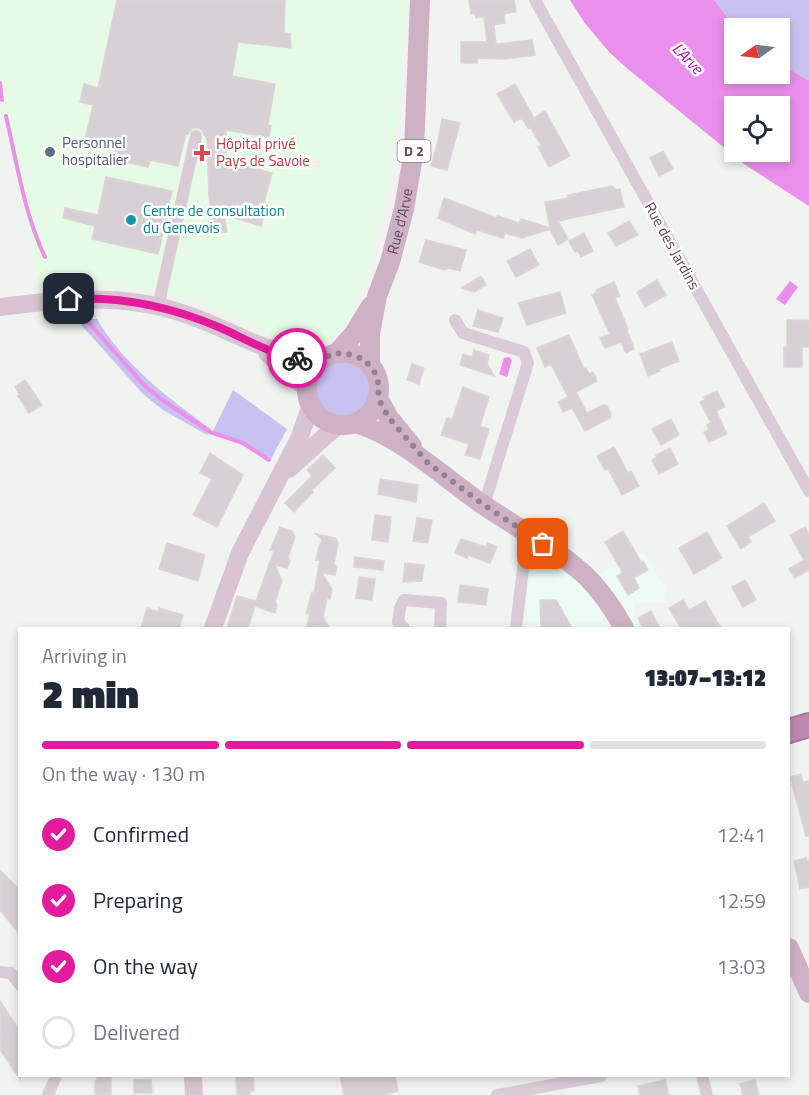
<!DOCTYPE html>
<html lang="en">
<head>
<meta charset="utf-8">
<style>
  body { margin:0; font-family:"Titillium Web",sans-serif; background:#f6f6f7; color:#1f2937; height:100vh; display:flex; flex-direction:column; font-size:22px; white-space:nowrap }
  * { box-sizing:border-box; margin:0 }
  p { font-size:20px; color:#747a83 }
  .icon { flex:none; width:33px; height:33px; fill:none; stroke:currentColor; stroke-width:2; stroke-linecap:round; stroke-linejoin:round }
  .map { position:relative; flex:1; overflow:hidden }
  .drawer { position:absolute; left:18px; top:627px; width:772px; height:450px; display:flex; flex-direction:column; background:#fff; border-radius:0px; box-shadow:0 3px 9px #0003 }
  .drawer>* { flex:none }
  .needle { width:39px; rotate:256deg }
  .fabs { position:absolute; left:724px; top:18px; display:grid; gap:12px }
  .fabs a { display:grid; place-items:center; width:66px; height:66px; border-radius:0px; background:#fff; box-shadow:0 3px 9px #0003; font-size:30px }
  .pin { position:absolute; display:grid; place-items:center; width:51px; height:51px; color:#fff; margin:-26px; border-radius:12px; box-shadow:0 3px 9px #0006 }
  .courier { position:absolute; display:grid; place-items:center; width:60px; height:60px; margin:-30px; border:4px solid #e21c9d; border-radius:50%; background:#fff; color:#222; box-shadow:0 2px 8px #0007 }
  .overview em { font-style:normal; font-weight:800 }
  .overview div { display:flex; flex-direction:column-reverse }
  .overview { display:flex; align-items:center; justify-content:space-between; height:102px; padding:0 24px }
  h1 { font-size:39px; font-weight:800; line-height:45px }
  .bar { display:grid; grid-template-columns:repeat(4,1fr); gap:9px 6px; align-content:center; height:72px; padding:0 24px }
  .bar i { height:8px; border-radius:4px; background:#e0e1e3 }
  .bar .current { background:#e21c9d }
  .bar p { grid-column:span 4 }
  ol { padding:0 24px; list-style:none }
  li { display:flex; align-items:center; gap:18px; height:66px }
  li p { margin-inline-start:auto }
  li .icon { padding:6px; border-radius:50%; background:#e21c9d; color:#fff; stroke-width:4 }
  li:last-child { color:#747a83 }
  li i { width:33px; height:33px; border:3px solid #e0e1e3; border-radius:50% }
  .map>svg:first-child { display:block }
  .commercial { fill:#ecfcf4 }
  .medical { fill:#e6fbe3 }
  .green { fill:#c9c1ef }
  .water { fill:#ea8feb; fill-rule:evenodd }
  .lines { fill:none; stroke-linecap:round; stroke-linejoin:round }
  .stream { stroke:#ea8feb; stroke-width:4 }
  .building { fill:#d8d0d5; stroke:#dcd5d8; stroke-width:1.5 }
  .highway-casing { stroke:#aa759a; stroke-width:26 }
  .street { stroke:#dacbd6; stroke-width:12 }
  .secondary { stroke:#d9c4d3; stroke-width:18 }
  .primary { stroke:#cfb1c6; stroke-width:20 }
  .highway { stroke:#be89af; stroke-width:22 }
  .done { stroke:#91848e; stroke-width:6; stroke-dasharray:0 10.8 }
  .route { stroke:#e21c9d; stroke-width:8 }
  .service-dot { fill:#5c6f8a; stroke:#fff; stroke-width:2 }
  .health-dot { fill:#e0444e; stroke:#fff; stroke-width:2 }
  .culture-dot { fill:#0f9aa8; stroke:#fff; stroke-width:2 }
  .labels { text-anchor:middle; stroke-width:5; stroke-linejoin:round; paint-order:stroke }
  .shield { fill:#fff; stroke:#8e808b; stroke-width:1.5 }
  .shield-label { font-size:14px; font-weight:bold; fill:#5e4959 }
  .service-label { font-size:15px; fill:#4e5e75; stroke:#fff; text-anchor:start }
  .health-label { font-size:15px; fill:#be3a42; stroke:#fff; text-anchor:start }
  .culture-label { font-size:15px; fill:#0d838f; stroke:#fff; text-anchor:start }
  .street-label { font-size:15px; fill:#5e4959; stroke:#fff }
  .water-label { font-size:16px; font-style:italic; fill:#aa0eab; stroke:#fff }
</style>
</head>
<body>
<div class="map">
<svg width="809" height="1095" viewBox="0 0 809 1095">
  <rect width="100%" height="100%" fill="#f1f3f1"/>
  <path class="commercial" d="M559,540L585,558L600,574L644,552L665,588L667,602L635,603L632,611L640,628H523L527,627V601L532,555Z"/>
  <path class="medical" d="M0,0H407L397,119L385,200L370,259L371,267L344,328L330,341L307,346L288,342L215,308L157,292L96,285L39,287L21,187L0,98Z"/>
  <path class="green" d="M714,0H809V81L780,63V28H736Z
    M75,318L97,319C124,365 168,398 211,429L207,435L163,410L143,394Z
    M316 390a27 27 0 1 1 54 0a27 27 0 1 1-54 0Z
    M233,390L287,429L271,459L242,441L213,431Z"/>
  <path class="water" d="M570,0H714L736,28L735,74H780V63L809,81V206L744,164L629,70L610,53L584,22ZM780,106V152H735V106Z
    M790,281L798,287L785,305L776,299Z
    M509,357L512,360L507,377L499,374L504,358Z"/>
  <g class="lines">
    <path class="stream" d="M0,83L2,100
      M6,116C17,163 24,213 45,257
      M82,315L144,385L161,399L210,432L243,443L269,460"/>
  </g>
  <path class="building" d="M117,0H285L284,33L290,34L291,48L238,42L232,76L275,84L268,125L271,126L269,137L226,130V160L272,173L261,214L264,215L261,226L224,215L227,232L215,234L209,197L207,140L202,130L198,128H193L188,134L186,133L178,166L150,160L148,167L112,159L114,151L84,145L93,105L80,102L84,84L98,88Z
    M469,0H514L516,12L504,14L505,23L494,25L496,44L532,40L535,55L503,59L477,58V63H461V42H487L484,17L476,18L475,13L471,14Z
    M515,84L534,118L545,111L570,156L549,167L538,147L541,146L540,143L530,127L528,128L522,118L514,122L497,94Z
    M442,119L460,123L447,170L431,166L438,141Z
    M663,151L673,169L659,176L650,158Z
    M106,177L172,191L158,254L92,239L95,226L63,218L65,208L98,215Z
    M612,186L616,190L620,189L624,207L558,221L568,239L558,245L550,229L522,238L505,233L503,238L477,230L475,234L438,218L444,198L497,218L498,216L519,223L521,219L550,228L545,202L569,198L568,195Z
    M629,221L638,235L616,246L608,233Z
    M584,233L593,251L581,257L578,251L575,252L569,241Z
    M426,240L466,250L460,271L449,268L444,270L419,262Z
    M530,249L539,265L516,277L507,261Z
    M481,276L486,285L474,292L461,288Z
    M657,280L666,295L645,307L637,292Z
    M614,282L620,296L615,298L628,329L627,330L634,349L626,353L621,342L605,348L600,338L610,334L592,295L597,292L596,290Z
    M560,292L566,313L527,325L518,303Z
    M478,310L503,318L498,332L473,326Z
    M787,320H809V347H802V367H784V347H787Z
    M569,335L584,369L586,368L589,374L593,372L597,381L576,392L587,413L603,405L607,406L611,414L610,418L585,431L572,408L563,412L558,402L568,397L551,364L545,367L537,348Z
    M672,342L679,361L659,369L660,371L648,376L640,354Z
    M474,350L489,355L487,363L494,376L460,365L463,354L472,357Z
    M412,364L424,368L419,384L407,380Z
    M25,380L42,405L29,413L18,396L20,395L15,387Z
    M463,387L489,397L480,426L489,429L480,459L465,455L469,444L441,435L447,418L452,420Z
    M717,391L725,407L716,411L727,434L709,442L704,432L709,429L707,425L711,423L700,402L705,400L704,397Z
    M671,419L679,435L661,445L652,429Z
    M614,447L628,473L631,471L639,486L622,495L608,469L605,470L597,456Z
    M670,448L678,464L659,474L652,460L657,457L656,455Z
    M210,453L243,475L217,527L193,515L212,479L200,473Z
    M323,455L335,468L312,490L313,492L294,512L285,503L312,476L307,470Z
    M380,479L418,485L416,502L378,494Z
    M764,503L775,521L748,537L751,542L741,549L727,526Z
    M375,515L391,517L388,542L372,540Z
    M417,518L432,520L428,543L413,541Z
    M280,527L292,531L295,537L288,557L290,561L287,568L275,565L282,581L275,602L277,605L275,613L255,606L248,628H227L237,596L256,601L274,551L270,550Z
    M805,527L809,535V570L795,578L789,569L804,560L790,535Z
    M623,531L641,562L643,561L648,570L634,578L639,588L628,595L617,576L623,573L605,542Z
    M707,532L722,558L694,574L679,548Z
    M316,534L335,538L338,543L334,564L337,567L335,575L322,573L332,590L330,599L327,598L323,617L329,628L307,626L310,614L306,613L312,592L314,593L320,560H316L319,547L322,540Z
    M461,539L486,547L488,543L497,547L490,563L468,555L467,558L455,553Z
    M167,543L205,555L198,581L159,569Z
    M355,557L384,561L383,570L354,567Z
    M405,563L424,565L422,581L403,582Z
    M359,577L375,579L372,600L356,598Z
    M745,580L756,600L743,607L732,587Z
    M460,585L488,589L486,605L458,602Z
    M540,600H556L572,628H541Z
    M683,600L689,610L705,601L721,628H681L669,608Z
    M147,608L158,612L159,608L183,615L179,628H141Z
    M651,611L655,619L660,628H643L638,618Z
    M801,774L803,782L809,781V836H806L790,777Z
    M806,858L807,861L809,860V887L800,889L794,861Z
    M0,870L20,890V935L0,910Z
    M0,1001L20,1031V1079L1,1051Z
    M97,1076H111V1094H95V1081H97Z
    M236,1076H253L254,1091H250V1094L237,1095Z
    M340,1076H351V1078L368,1076H395L398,1091L384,1095H344Z
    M151,1079L152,1093H134V1080Z
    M665,1080L669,1095H640L638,1086Z
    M755,1080L759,1095H743L740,1084Z"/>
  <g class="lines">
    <g class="highway-casing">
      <path id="highway" d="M789,731L809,725"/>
    </g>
    <path class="street" d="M535,0L809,491
      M158,307L196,136
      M455,320L463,333L524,352L528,363L484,505
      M404,628L398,622L400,608L404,600L441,603L440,628
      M516,628L527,534
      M0,972L11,973L20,985
      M702,1076L707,1095
      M48,1095L56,1076
      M497,1095L601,1076"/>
    <path class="secondary" d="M0,307C62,299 122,293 182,313C230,328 270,358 321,360
      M267,353L307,389
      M289,469L323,438L339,425
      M213,628L240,553L299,439L311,405
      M193,1076L194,1095"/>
    <g class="primary">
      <circle cx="343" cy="389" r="36"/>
      <path d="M337,353L354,334L371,306"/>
      <path id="s1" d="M370,364V334L377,296L390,262L404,209L414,151L420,0"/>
      <path d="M378,398L389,418L412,446"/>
      <path d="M356,423C403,438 442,476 482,504C517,528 556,548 587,577C602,592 614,610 624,628"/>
      <path d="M789,948L809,993"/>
    </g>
    <use href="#highway" class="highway"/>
  </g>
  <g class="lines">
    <path class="done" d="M297,358L321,360L332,354L344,353L364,359L376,374L379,386L378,398L389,418L428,463L484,505L543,544"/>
    <path class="route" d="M69,299C123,296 172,307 221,328C246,339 270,354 297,358"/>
  </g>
  <circle class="service-dot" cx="50" cy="152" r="6"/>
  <path class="health-dot" d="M199 144h6v6h6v6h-6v6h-6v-6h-6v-6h6z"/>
  <circle class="culture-dot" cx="131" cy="220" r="6"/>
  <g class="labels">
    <rect class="shield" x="397.5" y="140" width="33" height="22" rx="4.5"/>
    <g class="shield-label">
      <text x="414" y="156">D 2</text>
    </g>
    <g class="service-label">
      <text x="62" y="148">Personnel<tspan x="62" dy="17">hospitalier</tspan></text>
    </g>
    <g class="health-label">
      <text x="216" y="149">Hôpital privé<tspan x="216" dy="17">Pays de Savoie</tspan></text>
    </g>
    <g class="culture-label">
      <text x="143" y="216">Centre de consultation<tspan x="143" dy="17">du Genevois</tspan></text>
    </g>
    <g class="street-label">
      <text dy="5" stroke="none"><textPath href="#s1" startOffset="147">Rue d'Arve</textPath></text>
      <text transform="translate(672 246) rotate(61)" y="5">Rue des Jardins</text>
    </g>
    <g class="water-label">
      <text transform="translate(688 58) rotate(46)" y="6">L'Arve</text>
    </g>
  </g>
</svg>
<div class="fabs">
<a><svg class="needle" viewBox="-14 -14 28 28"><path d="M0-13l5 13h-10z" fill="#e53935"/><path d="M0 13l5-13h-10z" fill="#747a83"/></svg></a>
<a><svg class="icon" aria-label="locate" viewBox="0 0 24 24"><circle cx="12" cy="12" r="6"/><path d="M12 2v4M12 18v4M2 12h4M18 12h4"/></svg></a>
</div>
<div class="pin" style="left:543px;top:544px;background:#ea580c"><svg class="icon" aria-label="bag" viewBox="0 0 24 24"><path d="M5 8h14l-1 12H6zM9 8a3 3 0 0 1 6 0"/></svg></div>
<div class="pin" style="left:69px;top:299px;background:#1f2937"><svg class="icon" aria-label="home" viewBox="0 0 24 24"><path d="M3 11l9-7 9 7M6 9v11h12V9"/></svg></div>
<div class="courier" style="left:297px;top:358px"><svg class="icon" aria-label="bike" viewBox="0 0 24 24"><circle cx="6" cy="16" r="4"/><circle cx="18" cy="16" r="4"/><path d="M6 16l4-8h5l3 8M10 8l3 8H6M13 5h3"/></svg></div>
<section class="drawer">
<div class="overview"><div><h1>2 min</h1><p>Arriving in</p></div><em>13:07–13:12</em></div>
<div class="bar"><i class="current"></i><i class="current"></i><i class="current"></i><i></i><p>On the way · 130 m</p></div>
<ol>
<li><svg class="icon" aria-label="check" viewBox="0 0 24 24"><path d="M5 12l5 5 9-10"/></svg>Confirmed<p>12:41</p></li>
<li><svg class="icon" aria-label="check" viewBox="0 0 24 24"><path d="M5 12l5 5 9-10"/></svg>Preparing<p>12:59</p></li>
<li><svg class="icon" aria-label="check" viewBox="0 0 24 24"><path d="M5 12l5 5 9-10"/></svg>On the way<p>13:03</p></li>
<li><i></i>Delivered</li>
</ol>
</section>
</div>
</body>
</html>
